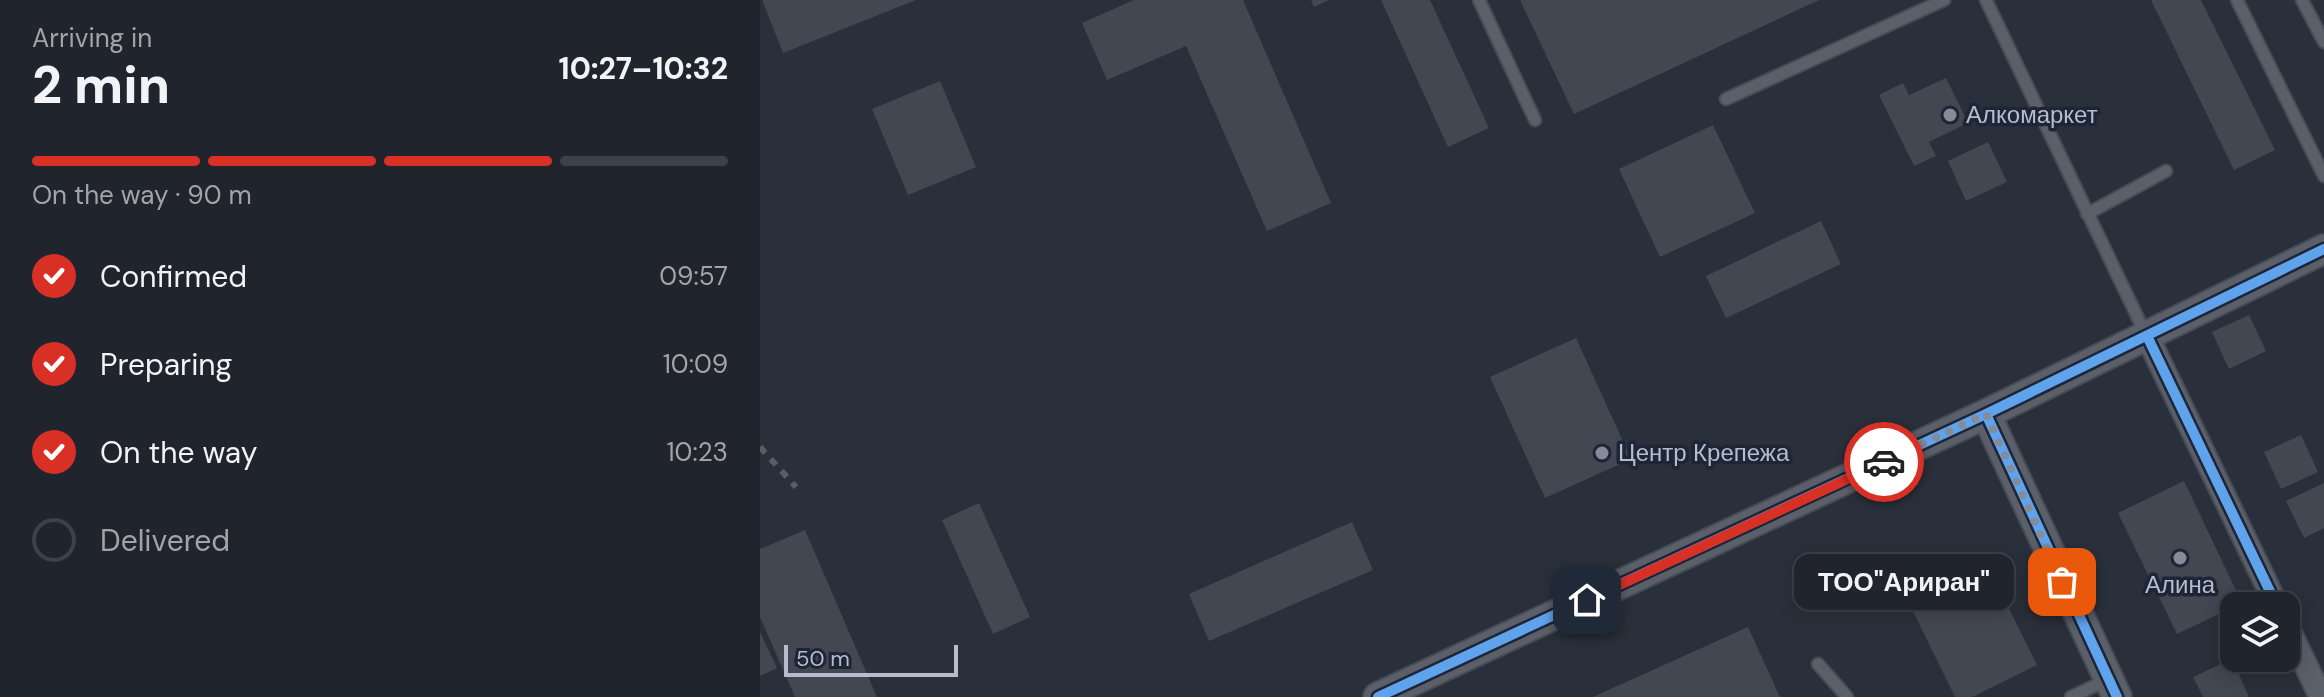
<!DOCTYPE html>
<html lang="en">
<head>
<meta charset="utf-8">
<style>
  body { margin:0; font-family:"DM Sans",sans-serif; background:#282c34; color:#f1f3f6; height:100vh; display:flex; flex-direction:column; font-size:30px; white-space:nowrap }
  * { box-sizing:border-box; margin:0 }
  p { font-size:26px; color:#a2a4a9 }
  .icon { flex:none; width:44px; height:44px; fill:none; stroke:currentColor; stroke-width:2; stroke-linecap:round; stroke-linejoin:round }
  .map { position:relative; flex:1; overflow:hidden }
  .details { display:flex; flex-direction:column; background:#20242c; width:760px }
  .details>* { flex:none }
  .controls { position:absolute; left:1460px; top:592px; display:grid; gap:16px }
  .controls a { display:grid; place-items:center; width:80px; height:80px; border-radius:16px; background:#20242c; box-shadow:0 4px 20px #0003,0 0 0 2px #3d4148; font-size:40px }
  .scale { position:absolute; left:24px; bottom:20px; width:174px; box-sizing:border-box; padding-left:8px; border:4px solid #b5bccc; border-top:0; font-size:22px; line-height:28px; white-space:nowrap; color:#b5bccc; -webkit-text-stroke:6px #1d2537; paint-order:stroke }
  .pin { position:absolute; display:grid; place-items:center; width:68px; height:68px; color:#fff; margin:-34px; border-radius:16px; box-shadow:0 4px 12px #0006 }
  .courier { position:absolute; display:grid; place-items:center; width:80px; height:80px; margin:-40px; border:6px solid #d93025; border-radius:50%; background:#fff; color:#222; box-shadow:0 2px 10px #0007 }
  .bubble { position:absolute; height:56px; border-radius:16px; background:#20242c; box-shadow:0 4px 20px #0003,0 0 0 2px #3d4148; font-size:26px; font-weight:800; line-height:56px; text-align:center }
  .overview em { font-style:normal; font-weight:800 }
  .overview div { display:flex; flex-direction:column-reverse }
  .overview { display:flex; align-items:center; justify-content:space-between; height:136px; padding:0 32px }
  h1 { font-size:52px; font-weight:800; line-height:60px }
  .bar { display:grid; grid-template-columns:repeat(4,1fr); gap:12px 8px; align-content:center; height:96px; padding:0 32px }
  .bar i { height:10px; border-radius:6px; background:#3d4148 }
  .bar .selected { background:#d93025 }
  .bar p { grid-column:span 4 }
  ol { padding:0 32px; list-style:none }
  li { display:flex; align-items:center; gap:24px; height:88px }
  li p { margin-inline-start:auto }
  li .icon { padding:8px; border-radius:50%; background:#d93025; color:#fff; stroke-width:4 }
  li:last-child { color:#a2a4a9 }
  li i { width:44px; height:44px; border:4px solid #3d4148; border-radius:50% }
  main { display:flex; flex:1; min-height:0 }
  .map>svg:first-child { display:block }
  .building { fill:#424751 }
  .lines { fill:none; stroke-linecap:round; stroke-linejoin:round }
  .service-casing { stroke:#474b53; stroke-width:15 }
  .minor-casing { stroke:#474b53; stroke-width:26 }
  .tertiary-casing { stroke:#474b53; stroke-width:32 }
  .service { stroke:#5b5f69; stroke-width:11 }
  .minor { stroke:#5b5f69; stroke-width:22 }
  .tertiary { stroke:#5b5f69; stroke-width:28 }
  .rail { stroke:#595e66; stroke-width:6; stroke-dasharray:8 8; stroke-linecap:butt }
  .cycleway-casing { stroke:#1d2537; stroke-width:15 }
  .cycleway { stroke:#60a3ed; stroke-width:10 }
  .done { stroke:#848b99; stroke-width:8; stroke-dasharray:0 14.4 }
  .route { stroke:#d93025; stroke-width:10 }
  .poi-dot { fill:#848b99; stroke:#1d2537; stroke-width:3 }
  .labels { text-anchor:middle; stroke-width:7; stroke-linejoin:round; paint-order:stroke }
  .poi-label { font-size:24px; fill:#b5bccc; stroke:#1d2537; text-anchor:start }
</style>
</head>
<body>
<main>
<section class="details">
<div class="overview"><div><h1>2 min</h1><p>Arriving in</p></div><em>10:27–10:32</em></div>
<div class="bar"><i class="selected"></i><i class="selected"></i><i class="selected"></i><i></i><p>On the way · 90 m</p></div>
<ol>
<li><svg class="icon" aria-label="check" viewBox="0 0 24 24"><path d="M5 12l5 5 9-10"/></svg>Confirmed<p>09:57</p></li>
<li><svg class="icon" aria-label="check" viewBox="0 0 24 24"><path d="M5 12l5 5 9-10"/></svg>Preparing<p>10:09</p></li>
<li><svg class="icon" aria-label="check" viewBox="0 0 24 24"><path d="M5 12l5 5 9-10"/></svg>On the way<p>10:23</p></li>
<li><i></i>Delivered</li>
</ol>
</section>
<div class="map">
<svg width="1564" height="697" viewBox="0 0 1564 697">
  <rect width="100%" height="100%" fill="#2a303b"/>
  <path class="building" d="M2,0H156L23,53Z
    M374,0H483L571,203L507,231L426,46L347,80L322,23Z
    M551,0H569L554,7Z
    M621,0H670L729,128L688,147Z
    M760,0H1059L814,114Z
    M1391,0H1441L1515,150L1474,170Z
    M1186,78L1208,123L1169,142L1176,156L1154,166L1119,95L1143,83L1149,95Z
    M180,81L216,167L148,195L112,109Z
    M953,125L995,213L900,257L859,169Z
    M1228,142L1247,182L1206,201L1188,161Z
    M1061,221L1081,264L966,318L946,276Z
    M1489,315L1506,351L1469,369L1452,332Z
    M816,338L871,459L785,498L730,377Z
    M1541,435L1558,472L1521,489L1504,452Z
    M1424,481L1482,603L1417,634L1358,513Z
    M1564,483V528L1544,538L1526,501Z
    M219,503L270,617L233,634L182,520Z
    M592,522L613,570L449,641L429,594Z
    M45,530L117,697H35L0,617V549Z
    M1221,552L1277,665L1212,697H1195L1143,591Z
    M988,627L1020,697H833Z
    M0,632L17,668L0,676Z
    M1472,659L1489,697H1443L1433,677Z"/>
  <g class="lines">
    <g class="service-casing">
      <path id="service" d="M719,0L775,120
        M1226,0L1386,335
        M1477,0L1564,176
        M1542,0L1564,42
        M966,99L1184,0
        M1327,214L1406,171
        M1058,664L1087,697
        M1311,697L1347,680"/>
    </g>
    <g class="minor-casing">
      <path id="minor" d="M1387,336L1517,606
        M1526,624L1561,697"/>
    </g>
    <g class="tertiary-casing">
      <path id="tertiary" d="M1226,414L1357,697
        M618,697L1226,414L1564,249"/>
    </g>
    <use href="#service" class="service"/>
    <use href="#minor" class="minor"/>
    <use href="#tertiary" class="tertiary"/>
    <path class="rail" d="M0,447L36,487"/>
    <g class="cycleway-casing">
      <path id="cycleway" d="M1387,336L1517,606
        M1226,414L1357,697
        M618,697L1226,414L1564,249"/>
    </g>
    <use href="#cycleway" class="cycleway"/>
  </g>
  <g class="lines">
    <path class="done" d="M1124,462L1226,414L1302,582"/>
    <path class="route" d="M827,600L1124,462"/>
  </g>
  <g class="poi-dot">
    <circle cx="1190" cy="115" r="8"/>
    <circle cx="842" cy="453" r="8"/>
    <circle cx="1420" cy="558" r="8"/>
  </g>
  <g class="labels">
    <g class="poi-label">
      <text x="1206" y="123">Алкомаркет</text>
      <text x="858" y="461">Центр Крепежа</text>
      <text x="1420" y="593" text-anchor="middle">Алина</text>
    </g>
  </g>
</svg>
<div class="controls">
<a><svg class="icon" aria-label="layers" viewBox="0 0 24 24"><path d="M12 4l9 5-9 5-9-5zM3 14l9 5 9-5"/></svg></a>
</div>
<div class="scale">50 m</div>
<div class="pin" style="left:1302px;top:582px;background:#ea580c"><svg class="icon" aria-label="bag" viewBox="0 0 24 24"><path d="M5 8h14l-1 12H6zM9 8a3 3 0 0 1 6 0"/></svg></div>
<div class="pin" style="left:827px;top:600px;background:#1f2937"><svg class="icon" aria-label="home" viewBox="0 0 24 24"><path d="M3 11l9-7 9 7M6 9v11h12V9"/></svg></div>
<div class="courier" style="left:1124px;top:462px"><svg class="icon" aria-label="car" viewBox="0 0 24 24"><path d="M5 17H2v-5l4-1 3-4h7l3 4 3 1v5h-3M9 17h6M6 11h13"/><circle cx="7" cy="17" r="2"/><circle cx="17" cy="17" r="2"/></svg></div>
<div class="bubble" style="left:1034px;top:554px;width:220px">ТОО&quot;Ариран&quot;</div>
</div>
</main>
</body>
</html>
